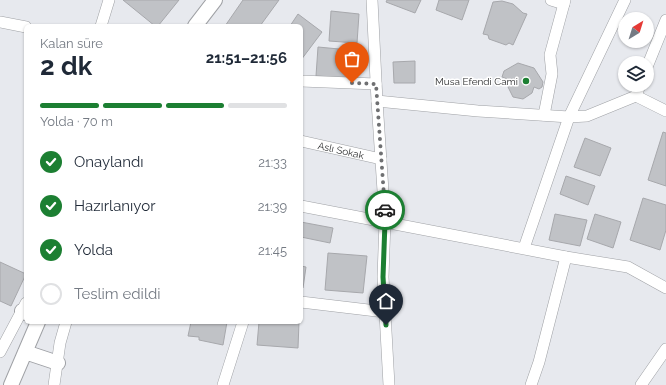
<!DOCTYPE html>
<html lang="tr">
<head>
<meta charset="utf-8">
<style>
  body { margin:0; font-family:Raleway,sans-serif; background:#f2f2f3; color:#1f2937; height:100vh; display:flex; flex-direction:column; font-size:15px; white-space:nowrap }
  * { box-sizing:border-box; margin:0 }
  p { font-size:13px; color:#747a83 }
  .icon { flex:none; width:22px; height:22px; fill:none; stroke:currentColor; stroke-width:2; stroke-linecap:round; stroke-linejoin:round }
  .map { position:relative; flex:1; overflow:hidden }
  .side { position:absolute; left:24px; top:24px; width:279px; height:300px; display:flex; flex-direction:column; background:#fff; border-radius:6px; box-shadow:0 1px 3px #0004 }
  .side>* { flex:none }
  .needle { width:26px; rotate:38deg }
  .buttons { position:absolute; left:618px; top:12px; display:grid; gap:8px }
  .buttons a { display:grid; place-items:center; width:36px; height:36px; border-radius:50%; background:#fff; box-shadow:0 1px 3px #0004; font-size:20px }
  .pin { position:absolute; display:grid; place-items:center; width:34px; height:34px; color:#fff; margin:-41px -17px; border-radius:50% 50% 50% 0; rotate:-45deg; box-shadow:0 0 4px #0007 }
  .pin .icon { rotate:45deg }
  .courier { position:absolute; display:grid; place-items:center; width:40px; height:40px; margin:-20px; border:3px solid #1c7f32; border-radius:50%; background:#fff; color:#222; box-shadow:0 1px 5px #0007 }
  .headline em { font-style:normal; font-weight:700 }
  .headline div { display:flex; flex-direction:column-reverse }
  .headline { display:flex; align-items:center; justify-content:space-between; height:68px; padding:0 16px }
  h1 { font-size:26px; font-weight:700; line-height:30px }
  .bar { display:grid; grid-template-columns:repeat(4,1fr); gap:6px 4px; align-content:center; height:48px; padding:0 16px }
  .bar i { height:5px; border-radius:3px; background:#e0e1e3 }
  .bar .selected { background:#1c7f32 }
  .bar p { grid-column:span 4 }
  ol { padding:0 16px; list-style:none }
  li { display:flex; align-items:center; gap:12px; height:44px }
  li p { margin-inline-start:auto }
  li .icon { padding:4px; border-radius:50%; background:#1c7f32; color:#fff; stroke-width:4 }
  li:last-child { color:#747a83 }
  li i { width:22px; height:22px; border:2px solid #e0e1e3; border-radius:50% }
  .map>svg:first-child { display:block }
  .building { fill:#c0c2c6; stroke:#a7a8ac }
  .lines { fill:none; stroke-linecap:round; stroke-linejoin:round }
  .minor-casing { stroke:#9fa1a5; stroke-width:12 }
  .major-casing { stroke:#9fa1a5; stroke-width:16 }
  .minor { stroke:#fff; stroke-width:11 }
  .major { stroke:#fff; stroke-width:14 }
  .done { stroke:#6f7072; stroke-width:4; stroke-dasharray:0 7.2 }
  .route { stroke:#1c7f32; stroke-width:5 }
  .poi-dot { fill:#1c7f32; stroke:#fff; stroke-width:1.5 }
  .labels { text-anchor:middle; stroke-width:3; stroke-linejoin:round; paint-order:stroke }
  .poi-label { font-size:10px; fill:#2e2f30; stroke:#fff; text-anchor:end }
  .street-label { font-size:10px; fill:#2e2f30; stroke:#fff }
</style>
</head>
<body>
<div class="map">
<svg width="666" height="385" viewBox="0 0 666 385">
  <rect width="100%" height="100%" fill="#e7e9ee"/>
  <path class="building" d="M123,0H179L158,26H155Z
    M243,0H279L260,26H225Z
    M387,0H421L415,13L386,2Z
    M439,0H469L462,20L436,10Z
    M502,1L513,4L523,13L527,14L513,45L509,43L506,45L489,39L488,35L483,34L493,2Z
    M331,11L359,14L357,43L329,41Z
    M298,14L322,32L301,60V26H290Z
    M318,47L360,51L357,79L316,76Z
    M415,61V83H394L393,62Z
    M518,63L534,68L543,82L542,87L539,89L534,87L532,93L523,99L513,97L508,87L510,80L502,77L504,71Z
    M663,132L666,133V186L648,180Z
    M585,138L611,148L600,176L574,167Z
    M566,176L595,186L588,205L560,194Z
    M643,198L666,205V230L660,250L630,240Z
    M555,214L587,220L580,246L549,240Z
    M595,214L621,222L613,248L587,239Z
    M301,222L333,228L330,243L301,237Z
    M328,253L367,256L363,293L325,290Z
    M0,262L26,274L11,306L0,301Z
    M301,266L306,267L303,288H301Z
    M191,322H227L223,345L199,340V337L188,336Z
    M259,322H299L298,348L257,345Z"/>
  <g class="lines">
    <g class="minor-casing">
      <g id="minor">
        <path d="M372,0L377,101L385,221L383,277L389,385"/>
        <path d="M551,0L564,4"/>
        <path d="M0,22L26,27"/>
        <path d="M101,26L109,0"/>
        <path d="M647,67L666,20"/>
        <path d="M301,81L376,84"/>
        <path d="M636,96L666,111"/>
        <path d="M377,101L478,111L569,117L587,116L636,96L640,85"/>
        <path d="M544,115L552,74L550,55L565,0"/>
        <path id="s1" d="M301,141L381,159"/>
        <path d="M301,206L566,257L628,267L666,288"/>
        <path d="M524,248L569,117L625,0"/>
        <path d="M301,302L385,312"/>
        <path d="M0,352L26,303"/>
        <path d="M54,385L60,343L66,322"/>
        <path d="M223,385L243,322"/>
        <path d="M531,385L539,362L566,257"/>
        <path d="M641,385L666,349"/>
      </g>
    </g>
    <g class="major-casing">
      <path id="major" d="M195,26L215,0
        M22,311L26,313
        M25,352L58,363
        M11,385L38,322"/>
    </g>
    <use href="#minor" class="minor"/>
    <use href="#major" class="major"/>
  </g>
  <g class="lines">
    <path class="done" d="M352,83L376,84L385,210"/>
    <path class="route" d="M385,210V222L383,277L386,325"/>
  </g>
  <circle class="poi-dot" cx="526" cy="81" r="4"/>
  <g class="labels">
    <g class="poi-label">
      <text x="518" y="85">Musa Efendi Cami</text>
    </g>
    <g class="street-label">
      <text dy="4" stroke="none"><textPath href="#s1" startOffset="41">Aslı Sokak</textPath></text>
    </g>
  </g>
</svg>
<div class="buttons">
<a><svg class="needle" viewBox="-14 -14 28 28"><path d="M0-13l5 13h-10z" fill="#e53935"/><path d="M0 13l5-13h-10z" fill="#747a83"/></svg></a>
<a><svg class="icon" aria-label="layers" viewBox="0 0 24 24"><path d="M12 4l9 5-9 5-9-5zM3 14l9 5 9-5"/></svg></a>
</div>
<div class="pin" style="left:352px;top:83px;background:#ea580c"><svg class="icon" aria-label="bag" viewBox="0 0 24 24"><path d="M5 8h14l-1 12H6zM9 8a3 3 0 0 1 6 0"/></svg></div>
<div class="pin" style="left:386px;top:325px;background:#1f2937"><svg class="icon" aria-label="home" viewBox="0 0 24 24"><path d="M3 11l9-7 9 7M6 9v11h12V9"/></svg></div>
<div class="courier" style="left:385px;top:210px"><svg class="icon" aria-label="car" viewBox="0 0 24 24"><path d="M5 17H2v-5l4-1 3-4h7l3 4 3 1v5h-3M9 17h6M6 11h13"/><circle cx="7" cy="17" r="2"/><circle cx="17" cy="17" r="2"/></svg></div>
<section class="side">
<div class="headline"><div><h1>2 dk</h1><p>Kalan süre</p></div><em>21:51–21:56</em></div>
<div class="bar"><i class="selected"></i><i class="selected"></i><i class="selected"></i><i></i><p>Yolda · 70 m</p></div>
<ol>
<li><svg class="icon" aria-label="check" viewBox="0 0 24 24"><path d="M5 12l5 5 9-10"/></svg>Onaylandı<p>21:33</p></li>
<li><svg class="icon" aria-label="check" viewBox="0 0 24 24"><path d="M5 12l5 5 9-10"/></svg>Hazırlanıyor<p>21:39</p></li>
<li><svg class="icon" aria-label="check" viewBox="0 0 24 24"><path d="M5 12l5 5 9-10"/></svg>Yolda<p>21:45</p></li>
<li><i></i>Teslim edildi</li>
</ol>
</section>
</div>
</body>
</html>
